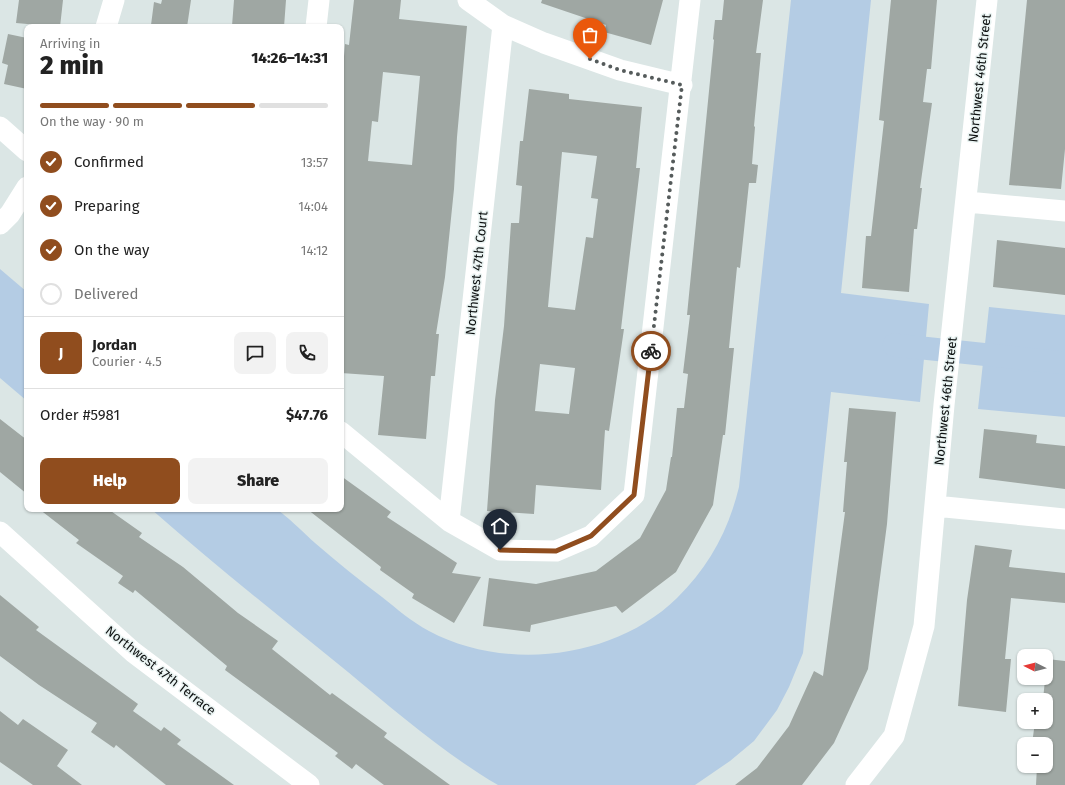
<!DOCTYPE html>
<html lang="en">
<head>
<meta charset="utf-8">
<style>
  body { margin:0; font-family:"Fira Sans",sans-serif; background:#f2f2f2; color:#222; height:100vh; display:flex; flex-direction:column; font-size:15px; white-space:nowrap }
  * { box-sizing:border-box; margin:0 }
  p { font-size:13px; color:#767676 }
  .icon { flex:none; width:22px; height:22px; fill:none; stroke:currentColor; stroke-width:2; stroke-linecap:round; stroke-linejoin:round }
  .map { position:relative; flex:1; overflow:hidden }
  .drawer { position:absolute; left:24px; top:24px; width:320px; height:488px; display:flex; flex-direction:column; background:#fff; border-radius:8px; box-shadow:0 1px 3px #0004 }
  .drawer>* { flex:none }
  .needle { width:26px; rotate:276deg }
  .fabs { position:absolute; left:1017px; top:649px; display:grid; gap:8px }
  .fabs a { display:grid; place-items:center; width:36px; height:36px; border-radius:8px; background:#fff; box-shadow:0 1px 3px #0004; font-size:20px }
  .pin { position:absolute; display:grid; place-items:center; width:34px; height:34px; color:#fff; margin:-41px -17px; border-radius:50% 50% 50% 0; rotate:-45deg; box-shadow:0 0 4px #0007 }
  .pin .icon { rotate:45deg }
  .courier { position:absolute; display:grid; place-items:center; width:40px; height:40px; margin:-20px; border:3px solid #904d1e; border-radius:50%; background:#fff; color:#222; box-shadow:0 1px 5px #0007 }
  .head em { font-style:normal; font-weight:800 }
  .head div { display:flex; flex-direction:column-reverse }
  .head { display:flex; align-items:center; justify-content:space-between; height:68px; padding:0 16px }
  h1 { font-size:26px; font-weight:800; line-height:30px }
  .bar { display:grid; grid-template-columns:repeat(4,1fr); gap:6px 4px; align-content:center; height:48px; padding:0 16px }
  .bar i { height:5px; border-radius:3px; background:#e0e0e0 }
  .bar .current { background:#904d1e }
  .bar p { grid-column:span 4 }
  .line { display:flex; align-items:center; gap:10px; padding:0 16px; border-top:1px solid #e0e0e0 }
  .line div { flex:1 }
  .round { display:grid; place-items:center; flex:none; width:42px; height:42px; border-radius:8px; background:#f2f2f2 }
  ol { padding:0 16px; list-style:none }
  li { display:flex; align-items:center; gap:12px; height:44px }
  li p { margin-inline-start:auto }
  li .icon { padding:4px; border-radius:50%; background:#904d1e; color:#fff; stroke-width:4 }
  li:last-child { color:#767676 }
  li i { width:22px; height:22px; border:2px solid #e0e0e0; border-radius:50% }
  .button { display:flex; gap:8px; margin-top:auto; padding:8px 16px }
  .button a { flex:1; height:46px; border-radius:8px; background:#904d1e; color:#fff; font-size:16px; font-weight:800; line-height:46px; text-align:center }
  .button a+a { background:#f2f2f2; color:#222 }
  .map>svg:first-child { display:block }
  .water { fill:#b4cce4 }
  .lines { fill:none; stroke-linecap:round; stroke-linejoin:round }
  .canal { stroke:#b4cce4; stroke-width:23 }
  .building { fill:#9fa7a3; fill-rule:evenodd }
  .street { stroke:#fff; stroke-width:21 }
  .done { stroke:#555b5b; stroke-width:4; stroke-dasharray:0 7.2 }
  .route { stroke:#904d1e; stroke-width:5 }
  .labels { text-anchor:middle; stroke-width:3; stroke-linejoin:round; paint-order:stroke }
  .street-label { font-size:13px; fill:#0d1010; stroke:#e9f3f2 }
</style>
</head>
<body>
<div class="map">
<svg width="1065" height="785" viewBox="0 0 1065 785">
  <rect width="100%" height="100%" fill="#dbe6e5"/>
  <path class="water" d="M791,0H871L841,293L929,304L920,402L831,392L803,653L789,687L777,710L754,741L730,761L695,785H498C446,755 394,710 348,672C281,618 215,565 151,509C183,509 216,509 248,509C256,509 270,506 277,510C285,514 306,535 315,543C337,562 359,580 382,597C397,609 412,622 429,631C505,672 615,659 677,598C709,567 729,529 739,487Z
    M0,269L27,292V401L0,378Z
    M989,307L1065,315V417L978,409Z"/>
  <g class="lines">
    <path class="canal" d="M894,345L1065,363"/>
  </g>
  <path class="building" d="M19,0H63L60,27L16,23Z
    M162,0H191L187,27L151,25L154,2L161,4Z
    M234,0H286L284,27L232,26Z
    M354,0H401L399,19L467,26L457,137L454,189L445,277L436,334H439L435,376H431L426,439L378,435L384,376L341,373V126L344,95L341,94L345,44L349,45ZM383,72L420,76L412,165L368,161L372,121L378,122Z
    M542,0H663L651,45L604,32L606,25L541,3Z
    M724,0H763L756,53H761L754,126L755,127L752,164L758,165L756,183H749L740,268L737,267L729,348H734L725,435H723L713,505L676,572L622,613L616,606L531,625L530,632L483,626L489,578L536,584L596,571L640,538L666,490L671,457H672L677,408H684L688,374L683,373L690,315H687L714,40L713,39L715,20H722Z
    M891,0H937L931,69H927L923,102L932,103L920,188H922L917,229H914L909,292L862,288L866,236H871L884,121L879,120Z
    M1027,0H1065V149L1061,189L1009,185Z
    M8,34L27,38V89L4,84L8,65L2,63Z
    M529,89L569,94V99L642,107L636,168H640L621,329H624L609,431L605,430L601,490L536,485L534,514L487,511L495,400L504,326L511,223H519L522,186L516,185L520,141H523ZM562,152L597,156L591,198L598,199L593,238L586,237L575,310L548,307ZM540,364L575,368L569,414L535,411Z
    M997,240L1065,248V295L993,287Z
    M849,408L896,412L887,524L868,669L834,743L802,785H735L757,768L789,726L814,671L823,676L845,512H843L847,462H844Z
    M0,419L27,440V494L0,472Z
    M984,429L1037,435L1036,443L1065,446V489L979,478Z
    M341,476L391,512L387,517L457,563L452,573L481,577L454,623L412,598L414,594L380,570L381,567L307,509H341Z
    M39,509H108L142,533L139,537L183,567L238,613L278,641L272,649L330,695L332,693L387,733L384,737L450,785H384L356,764L352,769L335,756L338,753L225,670L227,666L135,590L133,593L118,583L123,576L76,543L79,540Z
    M975,545L1012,550L1009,567L1065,573V603L1011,598L1005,659H1011L1006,712L958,706L967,600Z
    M0,595L39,627L36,630L138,704L133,711L161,731L164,727L181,740L177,744L234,785H166L116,745L114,748L91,732L97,723L39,685L0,656Z
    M1047,659L1065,661V785H1036L1037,766H1046V744H1032L1035,722H1046V700H1043Z
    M0,711L18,725L23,719L68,750L57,766L82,785H33L0,762Z"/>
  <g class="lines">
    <path class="street" d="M468,0L503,25L544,43L620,70L682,85
      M106,27L114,0
      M316,27L319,0
      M0,127L27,151
      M967,202L1065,211
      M0,224L10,214L27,187
      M341,432L449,521L500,550L556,551L591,536L634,495L690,0
      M935,506L1065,519
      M449,521L503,25
      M0,532L133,652L309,785
      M856,785L894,736L924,626L944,405L987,0"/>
  </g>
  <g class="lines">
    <path class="done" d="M590,59L620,70L682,85L651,351"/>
    <path class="route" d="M500,550L556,551L591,536L634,495L651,351"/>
  </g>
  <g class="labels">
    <g class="street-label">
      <text transform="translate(979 78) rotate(-84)" y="5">Northwest 46th Street</text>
      <text transform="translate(476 273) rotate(-84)" y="5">Northwest 47th Court</text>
      <text transform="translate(945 401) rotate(-84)" y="5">Northwest 46th Street</text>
      <text transform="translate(161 670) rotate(38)" y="5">Northwest 47th Terrace</text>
    </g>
  </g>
</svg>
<div class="fabs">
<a><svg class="needle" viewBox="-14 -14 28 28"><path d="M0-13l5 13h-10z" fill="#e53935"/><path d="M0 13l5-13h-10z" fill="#767676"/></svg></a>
<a>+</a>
<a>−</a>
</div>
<div class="pin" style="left:590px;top:59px;background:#ea580c"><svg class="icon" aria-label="bag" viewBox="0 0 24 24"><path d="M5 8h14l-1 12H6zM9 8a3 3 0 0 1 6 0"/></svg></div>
<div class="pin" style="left:500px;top:550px;background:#1f2937"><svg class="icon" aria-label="home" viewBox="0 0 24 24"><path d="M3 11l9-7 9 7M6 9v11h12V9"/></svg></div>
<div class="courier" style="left:651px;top:351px"><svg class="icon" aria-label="bike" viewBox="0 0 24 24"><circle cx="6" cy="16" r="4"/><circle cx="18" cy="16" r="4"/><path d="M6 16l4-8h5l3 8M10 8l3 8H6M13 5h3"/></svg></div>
<section class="drawer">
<div class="head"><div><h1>2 min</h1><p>Arriving in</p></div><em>14:26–14:31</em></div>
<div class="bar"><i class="current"></i><i class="current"></i><i class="current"></i><i></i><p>On the way · 90 m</p></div>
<ol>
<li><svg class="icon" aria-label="check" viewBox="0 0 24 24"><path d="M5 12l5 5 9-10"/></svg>Confirmed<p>13:57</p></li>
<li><svg class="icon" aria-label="check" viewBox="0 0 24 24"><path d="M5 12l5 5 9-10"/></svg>Preparing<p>14:04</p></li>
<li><svg class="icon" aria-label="check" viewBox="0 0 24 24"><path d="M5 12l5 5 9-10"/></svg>On the way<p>14:12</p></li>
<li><i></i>Delivered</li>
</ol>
<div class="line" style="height:72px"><b class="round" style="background:#904d1e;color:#fff">J</b><div><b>Jordan</b><p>Courier · 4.5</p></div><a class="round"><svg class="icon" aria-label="chat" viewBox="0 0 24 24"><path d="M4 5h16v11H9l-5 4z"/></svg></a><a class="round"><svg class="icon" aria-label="phone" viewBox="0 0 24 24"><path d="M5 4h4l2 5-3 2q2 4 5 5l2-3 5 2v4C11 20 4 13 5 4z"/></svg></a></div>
<div class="line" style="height:52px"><div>Order #5981</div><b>$47.76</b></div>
<div class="button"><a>Help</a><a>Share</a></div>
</section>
</div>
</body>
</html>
